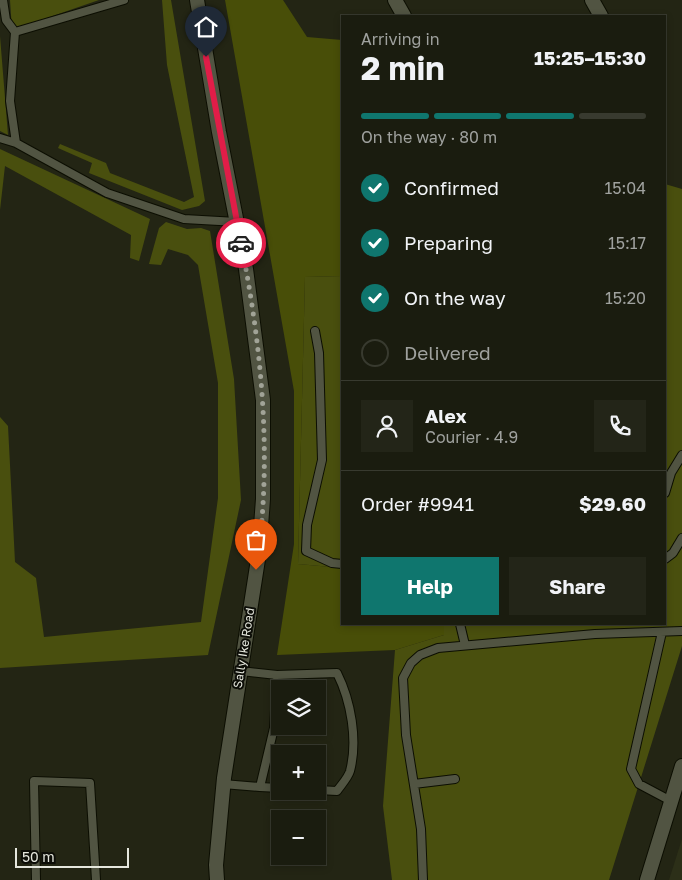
<!DOCTYPE html>
<html lang="en">
<head>
<meta charset="utf-8">
<style>
  body { margin:0; font-family:"Golos Text",sans-serif; background:#232518; color:#f1f3f6; height:100vh; display:flex; flex-direction:column; font-size:19px; white-space:nowrap }
  * { box-sizing:border-box; margin:0 }
  p { font-size:16px; color:#9fa19e }
  .icon { flex:none; width:28px; height:28px; fill:none; stroke:currentColor; stroke-width:2; stroke-linecap:round; stroke-linejoin:round }
  .map { position:relative; flex:1; overflow:hidden }
  .details { position:absolute; left:341px; top:15px; width:325px; height:610px; display:flex; flex-direction:column; background:#1a1c0f; border-radius:0px; box-shadow:0 2px 8px #0003,0 0 0 1px #383a2f }
  .details>* { flex:none }
  .controls { position:absolute; left:271px; top:680px; display:grid; gap:10px }
  .controls a { display:grid; place-items:center; width:55px; height:55px; border-radius:0px; background:#1a1c0f; box-shadow:0 2px 8px #0003,0 0 0 1px #383a2f; font-size:25px }
  .scale { position:absolute; left:15px; bottom:12px; width:114px; box-sizing:border-box; padding-left:5px; border:2px solid #e5e7dd; border-top:0; font-size:14px; line-height:18px; white-space:nowrap; color:#e5e7dd; -webkit-text-stroke:4px #0c0d07; paint-order:stroke }
  .pin { position:absolute; display:grid; place-items:center; width:42px; height:42px; color:#fff; margin:-51px -21px; border-radius:50% 50% 50% 0; rotate:-45deg; box-shadow:0 0 5px #0007 }
  .pin .icon { rotate:45deg }
  .courier { position:absolute; display:grid; place-items:center; width:50px; height:50px; margin:-25px; border:4px solid #e11d48; border-radius:50%; background:#fff; color:#222; box-shadow:0 1px 6px #0007 }
  .overview em { font-style:normal; font-weight:700 }
  .overview div { display:flex; flex-direction:column-reverse }
  .overview { display:flex; align-items:center; justify-content:space-between; height:85px; padding:0 20px }
  h1 { font-size:32px; font-weight:700; line-height:38px }
  .bar { display:grid; grid-template-columns:repeat(4,1fr); gap:8px 5px; align-content:center; height:60px; padding:0 20px }
  .bar i { height:6px; border-radius:4px; background:#383a2f }
  .bar .current { background:#0f766e }
  .bar p { grid-column:span 4 }
  .line { display:flex; align-items:center; gap:12px; padding:0 20px; border-top:1px solid #383a2f }
  .line div { flex:1 }
  .round { display:grid; place-items:center; flex:none; width:52px; height:52px; border-radius:0px; background:#232518 }
  ol { padding:0 20px; list-style:none }
  li { display:flex; align-items:center; gap:15px; height:55px }
  li p { margin-inline-start:auto }
  li .icon { padding:5px; border-radius:50%; background:#0f766e; color:#fff; stroke-width:4 }
  li:last-child { color:#9fa19e }
  li i { width:28px; height:28px; border:2px solid #383a2f; border-radius:50% }
  .primary-button { display:flex; gap:10px; margin-top:auto; padding:10px 20px }
  .primary-button a { flex:1; height:58px; border-radius:0px; background:#0f766e; color:#fff; font-size:20px; font-weight:700; line-height:58px; text-align:center }
  .primary-button a+a { background:#232518; color:#f1f3f6 }
  .map>svg:first-child { display:block }
  .built { fill:#2c2f18 }
  .green { fill:#494f0e }
  .forest { fill:#484e08 }
  .lines { fill:none; stroke-linecap:round; stroke-linejoin:round }
  .service-casing { stroke:#0c0e02; stroke-width:10 }
  .minor-casing { stroke:#0c0e02; stroke-width:16 }
  .tertiary-casing { stroke:#0c0e02; stroke-width:16 }
  .secondary-casing { stroke:#0c0e02; stroke-width:16 }
  .service { stroke:#515442; stroke-width:8 }
  .minor { stroke:#515442; stroke-width:14 }
  .tertiary { stroke:#515442; stroke-width:14 }
  .secondary { stroke:#515442; stroke-width:14 }
  .done { stroke:#a1a397; stroke-width:5; stroke-dasharray:0 9 }
  .route { stroke:#e11d48; stroke-width:6 }
  .labels { text-anchor:middle; stroke-width:4; stroke-linejoin:round; paint-order:stroke }
  .street-label { font-size:12px; fill:#e5e7dd; stroke:#0c0d07 }
</style>
</head>
<body>
<div class="map">
<svg width="682" height="880" viewBox="0 0 682 880">
  <rect width="100%" height="100%" fill="#232514"/>
  <path class="built" d="M682,839V880H669Z"/>
  <path class="green" d="M10,0H99L12,30Z
    M162,0H171L205,201L199,206L182,210L89,173L92,163L58,148L60,144L106,163L110,173L184,202L194,197L167,65Z
    M0,36L8,135L0,131Z
    M0,149L150,219L139,261L130,258L131,235L5,166L0,210Z
    M665,184L682,189V646L609,880H392L383,806L395,650L444,635V624H665Z
    M166,222L187,229L201,228L210,231L234,379L241,500L208,655L0,668V417L8,426L15,562L36,578L44,637L201,622L218,498V383L198,265L188,255L168,249L161,265L149,264L159,228Z
    M342,276V568L298,564L305,277Z"/>
  <path class="forest" d="M225,0H283L307,37L342,40V276L305,277L298,564L342,568V624H444V635L395,650L277,655L294,544V391Z"/>
  <g class="lines">
    <g class="service-casing">
      <path id="service" d="M3,0L6,20L15,32
        M124,0L15,32L10,101L16,143L107,193L184,219L237,222
        M0,138L16,143
        M315,331L319,353L322,460L307,525L306,551L332,563L342,564
        M665,493L671,473L682,455
        M665,559L673,553L682,538
        M460,624L465,645
        M662,632L631,769L639,784L671,801
        M277,675L337,673C351,701 358,740 350,771C348,778 341,785 337,791L318,790
        M223,784L260,787L274,728L277,675L241,671
        M414,784L455,779
        M260,787L280,788
        M36,880L34,781L90,783L96,880
        M423,880L421,829L406,735L403,678L411,663L420,655L438,648L595,634L682,631"/>
    </g>
    <g class="minor-casing">
      <path id="minor" d="M395,0L404,16
        M592,0L601,16"/>
    </g>
    <g class="tertiary-casing">
      <path id="tertiary" d="M647,880L682,766"/>
    </g>
    <g class="secondary-casing">
      <path id="secondary" d="M197,0L219,132L246,269L263,400V499L259,553L224,778L216,865L217,880"/>
    </g>
    <use href="#service" class="service"/>
    <use href="#minor" class="minor"/>
    <use href="#tertiary" class="tertiary"/>
    <use href="#secondary" class="secondary"/>
  </g>
  <g class="lines">
    <path class="done" d="M241,243C262,348 273,462 256,570"/>
    <path class="route" d="M206,57L241,243"/>
  </g>
  <g class="labels">
    <g class="street-label">
      <text transform="translate(244 648) rotate(-81)" y="4">Sally Ike Road</text>
    </g>
  </g>
</svg>
<div class="controls">
<a><svg class="icon" aria-label="layers" viewBox="0 0 24 24"><path d="M12 4l9 5-9 5-9-5zM3 14l9 5 9-5"/></svg></a>
<a>+</a>
<a>−</a>
</div>
<div class="scale">50 m</div>
<div class="pin" style="left:256px;top:570px;background:#ea580c"><svg class="icon" aria-label="bag" viewBox="0 0 24 24"><path d="M5 8h14l-1 12H6zM9 8a3 3 0 0 1 6 0"/></svg></div>
<div class="pin" style="left:206px;top:57px;background:#1f2937"><svg class="icon" aria-label="home" viewBox="0 0 24 24"><path d="M3 11l9-7 9 7M6 9v11h12V9"/></svg></div>
<div class="courier" style="left:241px;top:243px"><svg class="icon" aria-label="car" viewBox="0 0 24 24"><path d="M5 17H2v-5l4-1 3-4h7l3 4 3 1v5h-3M9 17h6M6 11h13"/><circle cx="7" cy="17" r="2"/><circle cx="17" cy="17" r="2"/></svg></div>
<section class="details">
<div class="overview"><div><h1>2 min</h1><p>Arriving in</p></div><em>15:25–15:30</em></div>
<div class="bar"><i class="current"></i><i class="current"></i><i class="current"></i><i></i><p>On the way · 80 m</p></div>
<ol>
<li><svg class="icon" aria-label="check" viewBox="0 0 24 24"><path d="M5 12l5 5 9-10"/></svg>Confirmed<p>15:04</p></li>
<li><svg class="icon" aria-label="check" viewBox="0 0 24 24"><path d="M5 12l5 5 9-10"/></svg>Preparing<p>15:17</p></li>
<li><svg class="icon" aria-label="check" viewBox="0 0 24 24"><path d="M5 12l5 5 9-10"/></svg>On the way<p>15:20</p></li>
<li><i></i>Delivered</li>
</ol>
<div class="line" style="height:90px"><a class="round"><svg class="icon" aria-label="person" viewBox="0 0 24 24"><circle cx="12" cy="8" r="4"/><path d="M4 21q1-7 8-7t8 7"/></svg></a><div><b>Alex</b><p>Courier · 4.9</p></div><a class="round"><svg class="icon" aria-label="phone" viewBox="0 0 24 24"><path d="M5 4h4l2 5-3 2q2 4 5 5l2-3 5 2v4C11 20 4 13 5 4z"/></svg></a></div>
<div class="line" style="height:65px"><div>Order #9941</div><b>$29.60</b></div>
<div class="primary-button"><a>Help</a><a>Share</a></div>
</section>
</div>
</body>
</html>
